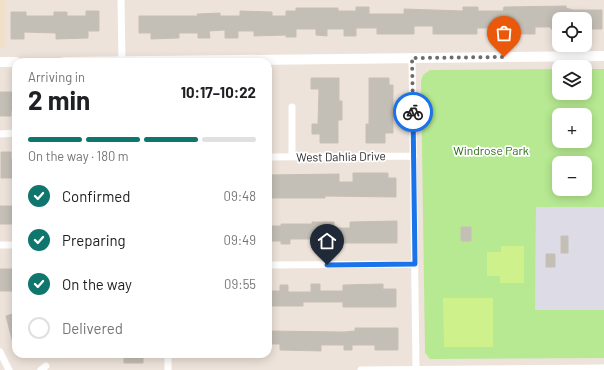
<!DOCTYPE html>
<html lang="en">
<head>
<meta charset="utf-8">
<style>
  body { margin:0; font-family:Barlow,sans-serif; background:#f2f2f2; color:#202124; height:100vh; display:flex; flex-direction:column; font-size:15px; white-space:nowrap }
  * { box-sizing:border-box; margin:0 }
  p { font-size:13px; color:#757577 }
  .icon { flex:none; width:22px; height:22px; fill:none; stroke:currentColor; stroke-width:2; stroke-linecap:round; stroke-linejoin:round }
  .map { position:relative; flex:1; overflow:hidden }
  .drawer { position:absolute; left:12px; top:58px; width:260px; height:300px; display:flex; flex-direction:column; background:#fff; border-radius:12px; box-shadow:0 2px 10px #0003 }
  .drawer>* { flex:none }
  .buttons { position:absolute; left:552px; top:12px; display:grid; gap:8px }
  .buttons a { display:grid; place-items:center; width:40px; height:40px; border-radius:8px; background:#fff; box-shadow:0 2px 10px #0003; font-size:20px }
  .pin { position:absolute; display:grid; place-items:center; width:34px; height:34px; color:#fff; margin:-41px -17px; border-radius:50% 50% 50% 0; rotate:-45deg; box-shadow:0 0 4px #0007 }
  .pin .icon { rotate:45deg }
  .courier { position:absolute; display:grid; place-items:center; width:40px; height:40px; margin:-20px; border:3px solid #1a73e8; border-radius:50%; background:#fff; color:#222; box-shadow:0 1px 5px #0007 }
  .summary em { font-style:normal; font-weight:700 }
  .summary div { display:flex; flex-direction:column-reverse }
  .summary { display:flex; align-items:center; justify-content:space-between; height:68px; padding:0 16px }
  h1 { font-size:26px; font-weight:700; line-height:30px }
  .bar { display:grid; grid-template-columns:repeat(4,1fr); gap:6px 4px; align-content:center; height:48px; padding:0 16px }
  .bar i { height:5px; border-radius:3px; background:#e0e0e0 }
  .bar .active { background:#0f766e }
  .bar p { grid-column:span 4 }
  ol { padding:0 16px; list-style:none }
  li { display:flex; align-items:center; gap:12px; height:44px }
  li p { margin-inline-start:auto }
  li .icon { padding:4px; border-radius:50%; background:#0f766e; color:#fff; stroke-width:4 }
  li:last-child { color:#757577 }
  li i { width:22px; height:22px; border:2px solid #e0e0e0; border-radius:50% }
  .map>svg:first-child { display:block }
  .industrial { fill:#dddbe5 }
  .education { fill:#f0e0c8 }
  .green { fill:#b6e991; fill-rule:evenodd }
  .pitch { fill:#cef18c }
  .building { fill:#c4bfb6; stroke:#c8bfb4 }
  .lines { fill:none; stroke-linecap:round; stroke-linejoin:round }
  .street { stroke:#fff; stroke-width:7 }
  .secondary { stroke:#fff; stroke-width:10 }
  .done { stroke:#6e6b68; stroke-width:4; stroke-dasharray:0 7.2 }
  .route { stroke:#1a73e8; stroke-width:5 }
  .labels { text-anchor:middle; stroke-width:3.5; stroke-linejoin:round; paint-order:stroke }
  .park-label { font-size:12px; fill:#2d6c14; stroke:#fff }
  .street-label { font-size:12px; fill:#2a2a2a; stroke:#fff }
</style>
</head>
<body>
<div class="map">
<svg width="604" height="370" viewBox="0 0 604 370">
  <rect width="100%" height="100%" fill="#ede3da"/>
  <path class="industrial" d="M536,207H604V310H535Z"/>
  <path class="education" d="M0,0H5L6,48H0Z"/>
  <path class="green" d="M559,69V93H585V69H604V207H536L535,310H604V358L430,359L425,353V349L421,81L423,75L430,70ZM559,115H585V141H559ZM559,163H585V189H559Z"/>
  <path class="pitch" d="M501,246H524V283H500V276H487V252H501Z
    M443,298H493V347H444Z"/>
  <path class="building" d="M566,6V8L573,10H602V29H585V19H559V30L551,29V27H535V34H521V27H505V34H492V28H477V34H433V26H414V34H377V28H356V36H344V29H327V36L316,35V29H296V37H286V35L254,36V31H238V38H225V30L209,31L210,38H198V33H179V38L151,39V33H139V16H198L197,14L220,13V16H240V11L272,12V16H286V11H296V8H338V11H356V7H369V14H404V9L463,11V7H478V11H503L504,7Z
    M86,11H99V31H88V38L56,39V33L24,32V39H11V12H26V16H54V12H67V16H86Z
    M311,78H339V101H342V120H338V143H320V134H312V124H318L319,89H311Z
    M369,78H389V85H393V133H385V143H366V124H369Z
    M0,92H16V110H11V116H0Z
    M1,152H11V159H16V178H1Z
    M353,173H388V178H396V197L325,196V198H268V175L339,174V182H353Z
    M0,206H16V224H0Z
    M397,221V243H343V237H320V244H312V239H290V244H281V241H268V226H281V224H312V222H334V228H350V222Z
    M461,227H471V241H461Z
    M561,236H568V253H561Z
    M546,254H555V267H546Z
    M0,269H16V291H0Z
    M311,284H320V291H343V285L383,284V289H396V307H343V302H303V306H268V291H280V285H288V292H311Z
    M16,313V347H14L6,316Z
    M355,328H398V350H375V345H352V350H344V345H321V351L280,350V344H268V331L344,332L355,331Z
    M124,354H143V363H124Z"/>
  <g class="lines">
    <path class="street" d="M121,0L122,62
      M412,58L416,369
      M292,107V157
      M0,134L16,133
      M268,157L414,156
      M0,245H16
      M268,265L415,264
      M0,352L9,370
      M41,370L46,366
      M168,370V354
      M361,370L604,368"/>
    <path class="secondary" d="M0,62H16
      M64,62L604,56"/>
  </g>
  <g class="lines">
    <path class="done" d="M413,112L412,58L504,57"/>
    <path class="route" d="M327,265L415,264L413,112"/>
  </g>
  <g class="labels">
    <g class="park-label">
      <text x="491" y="155">Windrose Park</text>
    </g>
    <g class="street-label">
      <text transform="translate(341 157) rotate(-1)" y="4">West Dahlia Drive</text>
    </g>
  </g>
</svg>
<div class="buttons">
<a><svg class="icon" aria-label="locate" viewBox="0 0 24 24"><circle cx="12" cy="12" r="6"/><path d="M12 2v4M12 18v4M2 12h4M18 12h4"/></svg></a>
<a><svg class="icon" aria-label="layers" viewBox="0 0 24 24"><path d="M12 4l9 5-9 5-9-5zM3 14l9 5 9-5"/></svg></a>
<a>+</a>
<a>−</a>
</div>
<div class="pin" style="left:504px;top:57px;background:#ea580c"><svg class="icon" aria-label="bag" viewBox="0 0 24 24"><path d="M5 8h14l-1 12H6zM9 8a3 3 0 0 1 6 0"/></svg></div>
<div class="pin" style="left:327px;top:265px;background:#1f2937"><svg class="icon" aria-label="home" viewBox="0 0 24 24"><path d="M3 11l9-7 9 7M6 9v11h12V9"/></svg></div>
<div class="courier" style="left:413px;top:112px"><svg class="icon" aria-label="bike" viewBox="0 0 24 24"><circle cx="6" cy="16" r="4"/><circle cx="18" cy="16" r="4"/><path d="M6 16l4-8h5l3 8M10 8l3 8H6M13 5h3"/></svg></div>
<section class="drawer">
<div class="summary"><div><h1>2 min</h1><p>Arriving in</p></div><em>10:17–10:22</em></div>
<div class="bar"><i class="active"></i><i class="active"></i><i class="active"></i><i></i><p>On the way · 180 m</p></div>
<ol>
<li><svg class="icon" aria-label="check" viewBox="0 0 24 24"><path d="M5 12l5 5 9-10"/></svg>Confirmed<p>09:48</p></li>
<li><svg class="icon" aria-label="check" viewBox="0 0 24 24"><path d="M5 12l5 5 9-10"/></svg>Preparing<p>09:49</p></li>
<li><svg class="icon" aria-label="check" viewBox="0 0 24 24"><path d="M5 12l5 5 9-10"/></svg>On the way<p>09:55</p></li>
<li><i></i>Delivered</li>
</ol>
</section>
</div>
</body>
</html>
